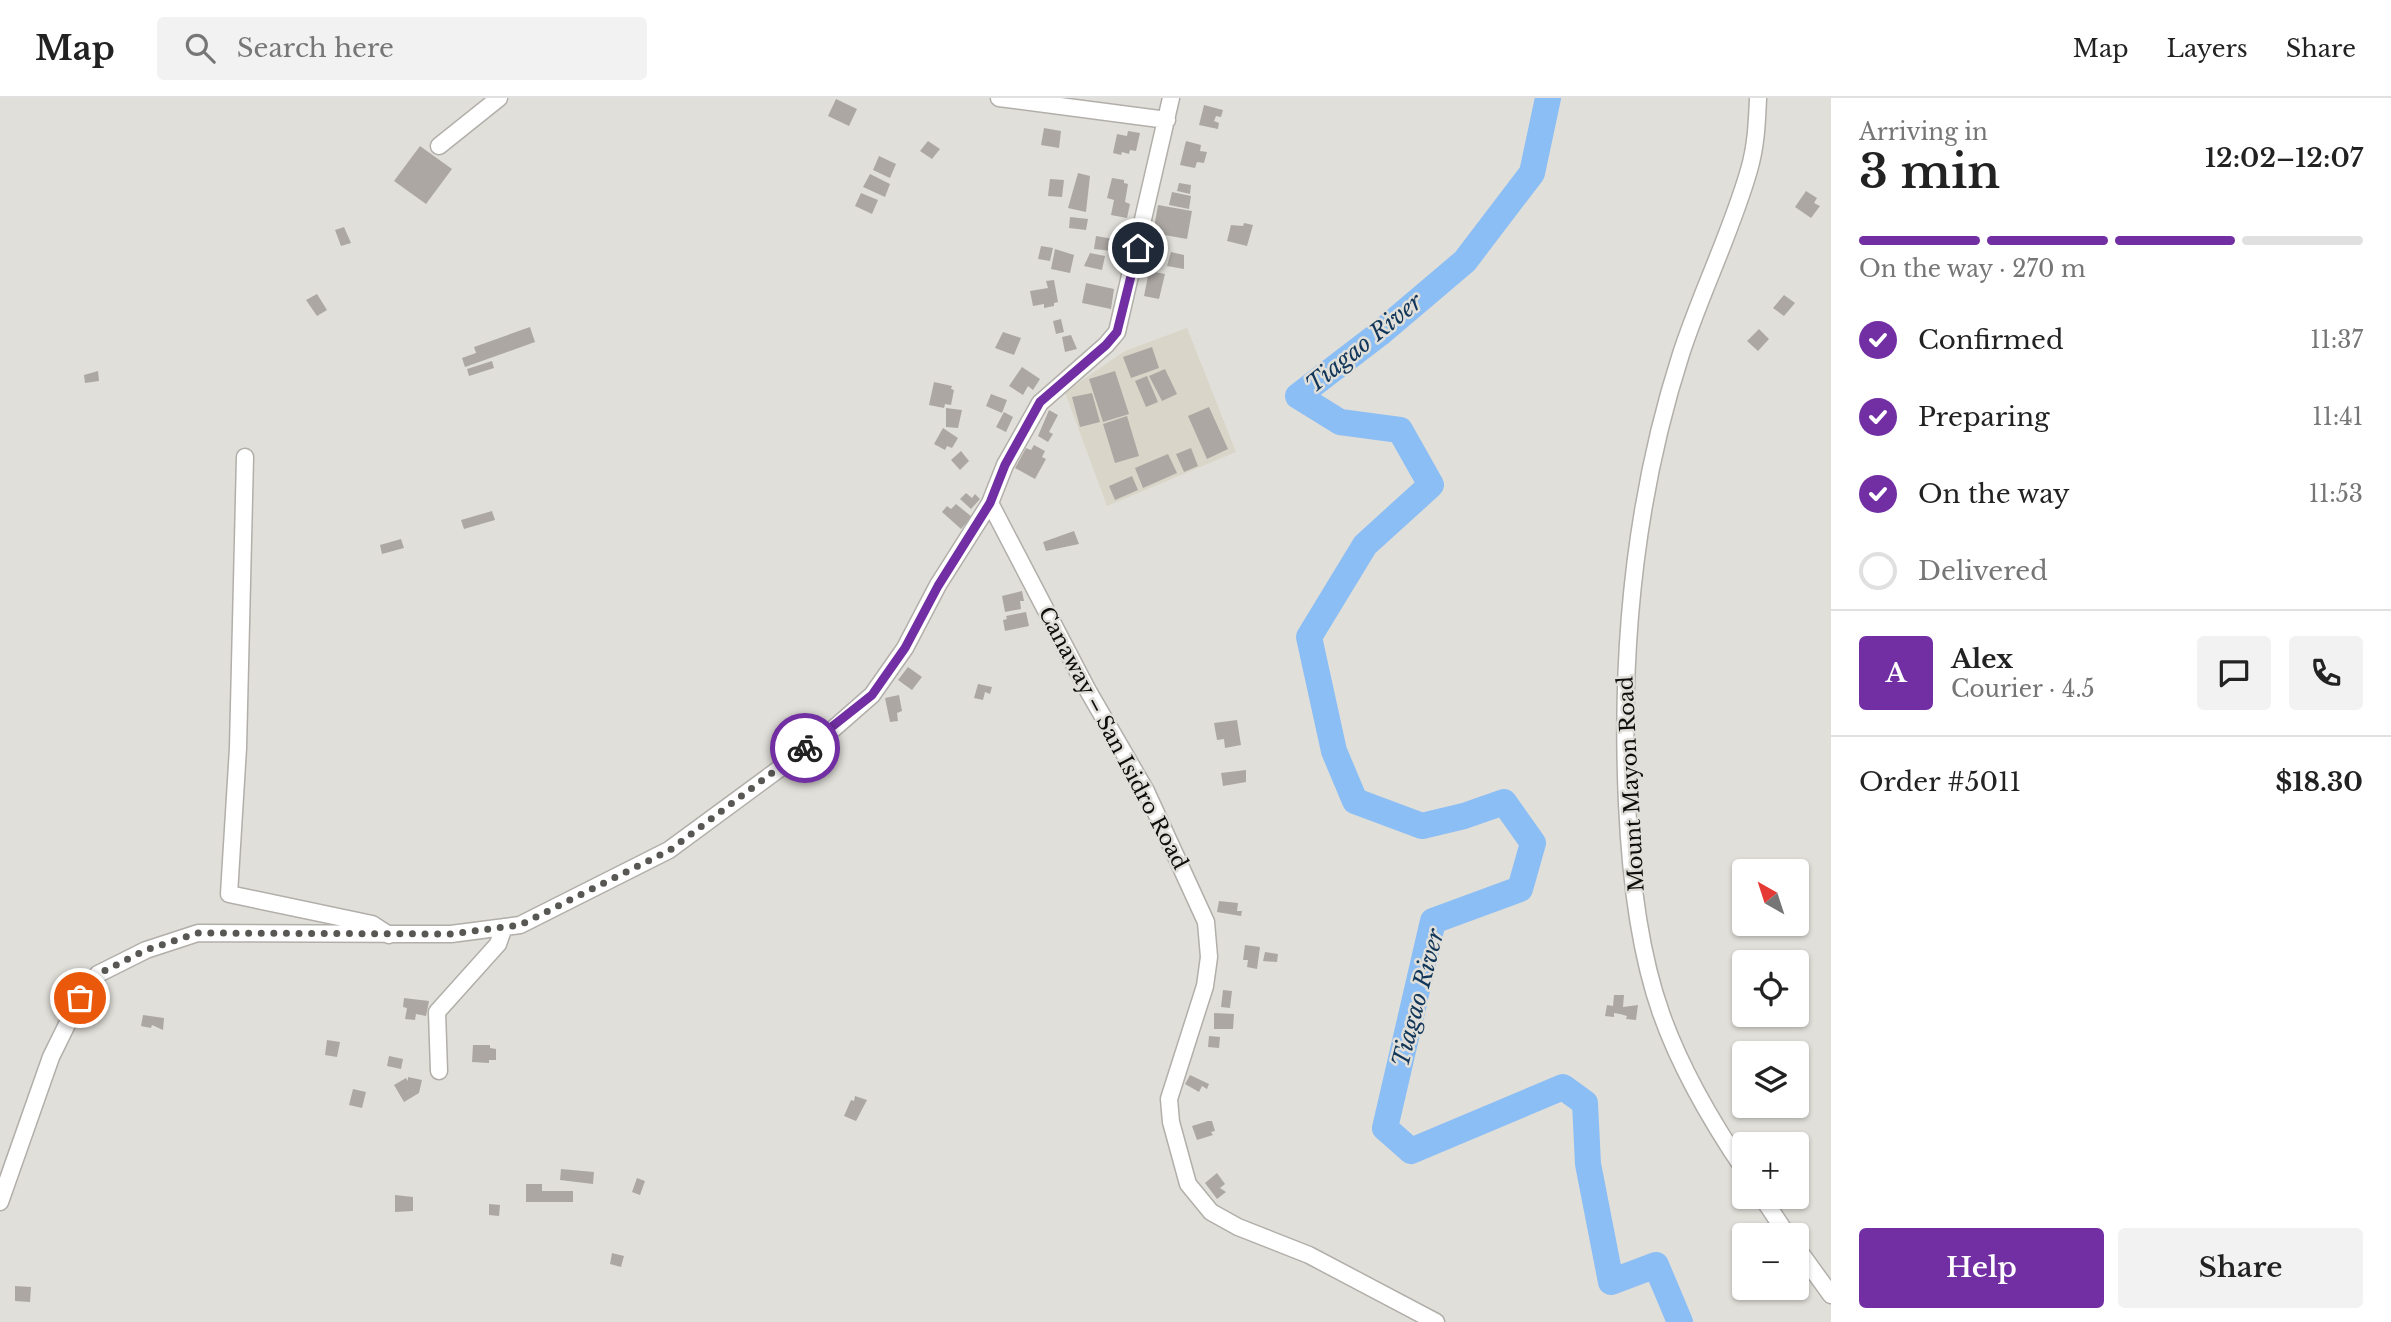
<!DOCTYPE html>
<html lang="en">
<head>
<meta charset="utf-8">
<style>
  body { margin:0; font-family:"Libre Baskerville",serif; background:#f2f2f2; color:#222; height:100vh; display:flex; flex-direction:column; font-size:26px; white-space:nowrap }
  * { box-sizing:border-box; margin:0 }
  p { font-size:23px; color:#767676 }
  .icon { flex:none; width:38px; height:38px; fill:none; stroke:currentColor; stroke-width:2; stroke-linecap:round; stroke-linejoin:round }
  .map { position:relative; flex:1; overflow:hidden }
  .side { display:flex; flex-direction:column; background:#fff; width:560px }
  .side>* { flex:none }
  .needle { width:46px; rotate:321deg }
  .tools { position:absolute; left:1732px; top:761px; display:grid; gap:14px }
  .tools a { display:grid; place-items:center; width:77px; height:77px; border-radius:7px; background:#fff; box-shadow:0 2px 5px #0004; font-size:35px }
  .pin { position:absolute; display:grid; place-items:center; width:60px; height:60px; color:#fff; margin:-30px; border:4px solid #fff; border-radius:50%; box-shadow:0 2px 7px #0007 }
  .courier { position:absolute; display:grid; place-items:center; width:70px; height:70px; margin:-35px; border:5px solid #722fa4; border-radius:50%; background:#fff; color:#222; box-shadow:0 2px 9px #0007 }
  .headline em { font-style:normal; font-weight:600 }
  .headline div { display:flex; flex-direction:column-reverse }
  .headline { display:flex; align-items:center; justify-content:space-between; height:119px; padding:0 28px }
  h1 { font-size:46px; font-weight:600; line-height:52px }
  .bar { display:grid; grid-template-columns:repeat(4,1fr); gap:10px 7px; align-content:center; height:84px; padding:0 28px }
  .bar i { height:9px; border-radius:5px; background:#e0e0e0 }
  .bar .selected { background:#722fa4 }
  .bar p { grid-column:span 4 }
  .line { display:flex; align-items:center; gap:18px; padding:0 28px; border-top:2px solid #e0e0e0 }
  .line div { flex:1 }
  .round { display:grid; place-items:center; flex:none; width:74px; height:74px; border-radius:7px; background:#f2f2f2 }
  ol { padding:0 28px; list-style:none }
  li { display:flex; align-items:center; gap:21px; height:77px }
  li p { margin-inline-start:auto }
  li .icon { padding:7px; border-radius:50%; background:#722fa4; color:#fff; stroke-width:4 }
  li:last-child { color:#767676 }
  li i { width:38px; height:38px; border:4px solid #e0e0e0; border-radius:50% }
  .button { display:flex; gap:14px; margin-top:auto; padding:14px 28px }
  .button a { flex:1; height:80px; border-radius:7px; background:#722fa4; color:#fff; font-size:28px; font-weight:600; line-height:80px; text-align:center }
  .button a+a { background:#f2f2f2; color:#222 }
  header { display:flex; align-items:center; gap:42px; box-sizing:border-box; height:98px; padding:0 35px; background:#fff; border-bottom:2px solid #e0e0e0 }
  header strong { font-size:33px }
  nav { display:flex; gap:38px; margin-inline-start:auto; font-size:24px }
  .search { width:490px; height:63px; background:#f2f2f2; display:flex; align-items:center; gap:18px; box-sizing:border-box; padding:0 24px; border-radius:7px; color:#767676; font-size:26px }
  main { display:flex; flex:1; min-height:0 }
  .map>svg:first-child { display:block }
  .built { fill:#d9d5c8 }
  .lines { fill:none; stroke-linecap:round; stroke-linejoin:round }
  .river { stroke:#8bbef5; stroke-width:26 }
  .building { fill:#aca7a3 }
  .minor-casing { stroke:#b2afaa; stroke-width:19 }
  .minor { stroke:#fff; stroke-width:16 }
  .done { stroke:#585754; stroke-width:7; stroke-dasharray:0 12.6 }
  .route { stroke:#722fa4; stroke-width:9 }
  .labels { text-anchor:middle; stroke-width:5; stroke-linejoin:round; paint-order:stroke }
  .street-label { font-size:21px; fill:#0f0e0c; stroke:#e1dfd9 }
  .water-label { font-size:23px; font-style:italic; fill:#113659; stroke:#e1dfd9 }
</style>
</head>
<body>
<header>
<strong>Map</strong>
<div class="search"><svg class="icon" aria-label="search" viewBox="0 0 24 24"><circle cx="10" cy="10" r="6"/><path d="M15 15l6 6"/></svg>Search here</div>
<nav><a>Map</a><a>Layers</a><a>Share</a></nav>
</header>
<main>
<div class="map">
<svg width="1831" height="1224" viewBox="0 0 1831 1224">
  <rect width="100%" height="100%" fill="#e1dfd9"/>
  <path class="built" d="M1187,230L1236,354L1107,408L1065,294L1125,253Z"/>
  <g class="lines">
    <path class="river" d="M1548,0L1532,75L1465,163L1379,236L1298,298L1340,324L1400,332L1431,387L1365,447L1309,539L1334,653L1355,703L1422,728L1464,718L1504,704L1533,745L1520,791L1433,823L1385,1030L1411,1053L1563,989L1585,1005L1588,1066L1611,1184L1656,1167L1680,1224"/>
  </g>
  <path class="building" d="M836,1L857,11L849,28L828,18Z
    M1204,7L1223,12L1221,19L1216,18L1214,23L1219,25L1218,31L1199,27Z
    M1044,30L1061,33L1059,50L1041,47Z
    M1128,33L1140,35L1136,53L1130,52L1129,56L1122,54L1121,57L1113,55L1117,36L1127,38Z
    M928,43L940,51L932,61L920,53Z
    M1186,43L1201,47L1200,53L1207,54L1204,65L1197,64L1195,70L1180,67Z
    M420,48L452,71L426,106L394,83Z
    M879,58L896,66L890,80L873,72Z
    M1078,75L1090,78L1086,114L1068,110Z
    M870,76L890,86L885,99L863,89Z
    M1112,80L1124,82V85L1128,86L1125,104L1130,106L1127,120L1111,117L1114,102L1107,100Z
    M1050,81L1064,82L1062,99L1048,98Z
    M1179,85L1191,87L1190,96L1177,93Z
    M1806,93L1817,100L1814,105L1820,108L1811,120L1795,109Z
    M1172,94L1191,98L1189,111L1169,107Z
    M861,95L878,102L872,116L855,108Z
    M1158,107L1192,113L1187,141L1153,135Z
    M1070,119L1088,121L1086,132L1069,130Z
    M1244,125L1253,127L1247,148L1227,143L1231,127L1243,128Z
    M344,129L351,145L341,148L335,132Z
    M1096,138L1113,141L1112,153L1094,151Z
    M1041,148L1053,150L1050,163L1038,161Z
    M1055,151L1074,157L1070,175L1051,171Z
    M1171,154L1184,157V171L1167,168Z
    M1090,155L1105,158L1102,172L1084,168Z
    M1149,173L1165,176L1159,201L1144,198Z
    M1054,182L1058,204L1054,205V208L1044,210V206L1033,208L1030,193L1048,190L1046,183Z
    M1086,185L1114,191L1111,211L1082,205Z
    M317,196L327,212L317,218L306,202Z
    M1784,197L1795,205L1784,218L1773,210Z
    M1061,221L1064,234L1056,236L1053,223Z
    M530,229L535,244L465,269L462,260L476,255L474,249Z
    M1759,231L1769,241L1758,253L1747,243Z
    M1003,234L1021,240L1014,257L995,250Z
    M1071,237L1077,251L1065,254L1062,239Z
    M1152,249L1159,270L1131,280L1123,259Z
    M492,263L494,270L469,278L467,271Z
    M1022,269L1040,281L1033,292L1028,288L1023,297L1009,288Z
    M1165,271L1177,296L1162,303L1149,278Z
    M98,273L99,283L85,285L84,277Z
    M1115,273L1129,316L1103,324L1089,281Z
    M1147,278L1158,304L1146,309L1135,283Z
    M934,284L952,288L951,291L954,292L951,307L945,306L944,310L929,307Z
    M1092,295L1100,324L1080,329L1072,299Z
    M991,296L1007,302L1002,315L986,308Z
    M1209,309L1228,351L1207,361L1188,318Z
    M946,310L962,312L958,330L946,329Z
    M1049,312L1058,317L1049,334L1053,336L1048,344L1038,338Z
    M1004,314L1013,319L1006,334L996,329Z
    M1127,318L1139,358L1115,365L1103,326Z
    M943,330L958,340L952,350L947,348L945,352L934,346Z
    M1034,347L1045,353L1042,359L1046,361L1035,381L1015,370L1026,350L1031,352Z
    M1191,350L1198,368L1184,374L1176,356Z
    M961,353L969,363L960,372L951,362Z
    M1168,356L1177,375L1143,390L1135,370Z
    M1132,378L1138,392L1115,402L1109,388Z
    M966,395L972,400L975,396L980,401L971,411L960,401Z
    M956,406L972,419L961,431L942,414L947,408L951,411Z
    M492,413L495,422L464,431L461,422Z
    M1074,433L1079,446L1046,453L1043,444Z
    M401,441L404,450L382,456L380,447Z
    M1022,493L1024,503H1020L1021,511L1005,514L1002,498Z
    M1026,514L1029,528L1005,533L1003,522L1007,521L1006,518Z
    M908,569L922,579L912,592L898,582Z
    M978,586L992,589L990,596L985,594L983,602L974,600Z
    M899,597L902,613L897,615L898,623L890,624L885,600Z
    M1237,622L1241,647L1225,650L1224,641L1217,642L1214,625Z
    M1246,672V684L1223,688L1221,675Z
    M1219,803L1238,805L1237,813H1242L1241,818L1217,814Z
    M1797,819L1805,820L1803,832L1789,830V826H1797Z
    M1245,847L1260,849L1257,871L1247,869L1248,862H1243Z
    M1265,854L1278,856L1277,864L1263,863Z
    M1223,892L1232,893L1230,910L1221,909Z
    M1614,897H1624L1623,909L1638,907L1636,922L1626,921L1627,918L1620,916L1614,915V919L1605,918L1607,907L1613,908Z
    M404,900L429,903L426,918L416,916L415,922L405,921L407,910L403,909Z
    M1214,915L1234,916L1233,931H1214Z
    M143,917L164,920L163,932L152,927L151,930L141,928Z
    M1209,938L1220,939L1219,950L1208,949Z
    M327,942L340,944L337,959L325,957Z
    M473,947H490V950L496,951V962H489V965L472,964Z
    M389,958L403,961L401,971L387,968Z
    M1190,977L1209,986L1207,991L1202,988L1199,994L1185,986Z
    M408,979L422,982L419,995L404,1004L394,987L406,980L408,983Z
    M353,991L366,994L362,1010L349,1007Z
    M855,998L867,1002L856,1023L844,1018L851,1002L854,1003Z
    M1208,1023H1212L1215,1033L1211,1034L1213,1037L1197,1042L1192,1028Z
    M561,1071L594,1074L593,1086L560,1082Z
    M1217,1075L1225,1086L1220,1090L1226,1094L1217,1101L1205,1085Z
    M637,1080L645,1083L640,1097L632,1094Z
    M526,1086H542V1093H573V1104H526Z
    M395,1097L413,1099V1113L395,1114Z
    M489,1106L500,1107L499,1118L489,1117Z
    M612,1155L624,1158L621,1169L610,1166Z
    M15,1188L31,1189L30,1204L15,1203Z"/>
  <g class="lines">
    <g class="minor-casing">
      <path id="minor" d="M999,0L1167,22
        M439,48L499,0
        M245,359L238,650L229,796L372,826L389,837
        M990,405L1087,591L1146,693L1206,824L1209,859L1205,888L1169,1001L1171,1024L1188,1086L1211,1114L1238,1129L1309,1157L1436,1224
        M439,973L437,914L498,846L504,829
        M1745,1073C1711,1023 1681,972 1661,915C1638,850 1630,773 1627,705C1620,552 1634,402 1681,256C1701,194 1731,135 1749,72C1756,48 1757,25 1758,0
        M1762,1099L1788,1138
        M0,1104L51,959L80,900L98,876L146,852L198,835L451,836L520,827L669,752L832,632L872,597L905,550L938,487L990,405L1005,367L1040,305L1106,247L1117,234L1171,0
        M1797,1150L1831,1197"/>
    </g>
    <use href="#minor" class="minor"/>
  </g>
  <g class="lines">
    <path class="done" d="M80,900L98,876L146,852L198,835L451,836L520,827L670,752L805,650"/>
    <path class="route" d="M805,650L872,597L905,550L938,488L990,405L1005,367L1040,304L1106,247L1117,234L1138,150"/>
  </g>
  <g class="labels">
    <g class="street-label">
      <text transform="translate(1113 640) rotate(62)" y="7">Canaway – San Isidro Road</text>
      <text transform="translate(1631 686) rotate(-93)" y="7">Mount Mayon Road</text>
    </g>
    <g class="water-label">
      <text transform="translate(1364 245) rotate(-39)" y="8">Tiagao River</text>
      <text transform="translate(1418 900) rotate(-75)" y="8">Tiagao River</text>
    </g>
  </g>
</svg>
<div class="tools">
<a><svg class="needle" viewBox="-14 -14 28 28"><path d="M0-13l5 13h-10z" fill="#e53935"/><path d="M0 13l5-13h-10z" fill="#767676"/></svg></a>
<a><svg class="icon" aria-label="locate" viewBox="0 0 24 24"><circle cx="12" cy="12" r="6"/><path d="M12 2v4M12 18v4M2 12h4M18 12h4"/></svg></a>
<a><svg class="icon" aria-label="layers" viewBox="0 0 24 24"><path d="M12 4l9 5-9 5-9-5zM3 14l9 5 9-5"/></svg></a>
<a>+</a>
<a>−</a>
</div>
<div class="pin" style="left:80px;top:900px;background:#ea580c"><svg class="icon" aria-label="bag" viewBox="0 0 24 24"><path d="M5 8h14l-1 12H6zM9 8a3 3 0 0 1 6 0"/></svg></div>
<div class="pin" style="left:1138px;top:150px;background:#1f2937"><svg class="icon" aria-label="home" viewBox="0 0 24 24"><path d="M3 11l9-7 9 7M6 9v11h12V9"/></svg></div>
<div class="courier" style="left:805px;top:650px"><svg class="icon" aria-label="bike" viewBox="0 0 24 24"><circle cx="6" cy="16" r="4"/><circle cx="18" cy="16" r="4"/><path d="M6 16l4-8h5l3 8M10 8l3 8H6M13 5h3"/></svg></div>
</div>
<section class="side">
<div class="headline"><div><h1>3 min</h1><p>Arriving in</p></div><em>12:02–12:07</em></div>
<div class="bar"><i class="selected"></i><i class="selected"></i><i class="selected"></i><i></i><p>On the way · 270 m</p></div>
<ol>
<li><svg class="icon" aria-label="check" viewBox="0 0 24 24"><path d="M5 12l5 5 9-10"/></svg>Confirmed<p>11:37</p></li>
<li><svg class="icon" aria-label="check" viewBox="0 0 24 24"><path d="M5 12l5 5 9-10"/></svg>Preparing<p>11:41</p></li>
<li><svg class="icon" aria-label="check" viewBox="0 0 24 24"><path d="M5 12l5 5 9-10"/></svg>On the way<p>11:53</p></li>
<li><i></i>Delivered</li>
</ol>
<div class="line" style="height:126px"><b class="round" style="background:#722fa4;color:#fff">A</b><div><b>Alex</b><p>Courier · 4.5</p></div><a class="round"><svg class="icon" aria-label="chat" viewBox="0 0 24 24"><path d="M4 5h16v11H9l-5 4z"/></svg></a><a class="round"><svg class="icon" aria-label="phone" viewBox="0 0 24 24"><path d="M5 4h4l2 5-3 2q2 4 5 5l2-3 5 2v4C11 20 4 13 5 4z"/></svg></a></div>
<div class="line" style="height:91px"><div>Order #5011</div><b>$18.30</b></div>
<div class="button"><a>Help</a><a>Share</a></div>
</section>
</main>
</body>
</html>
